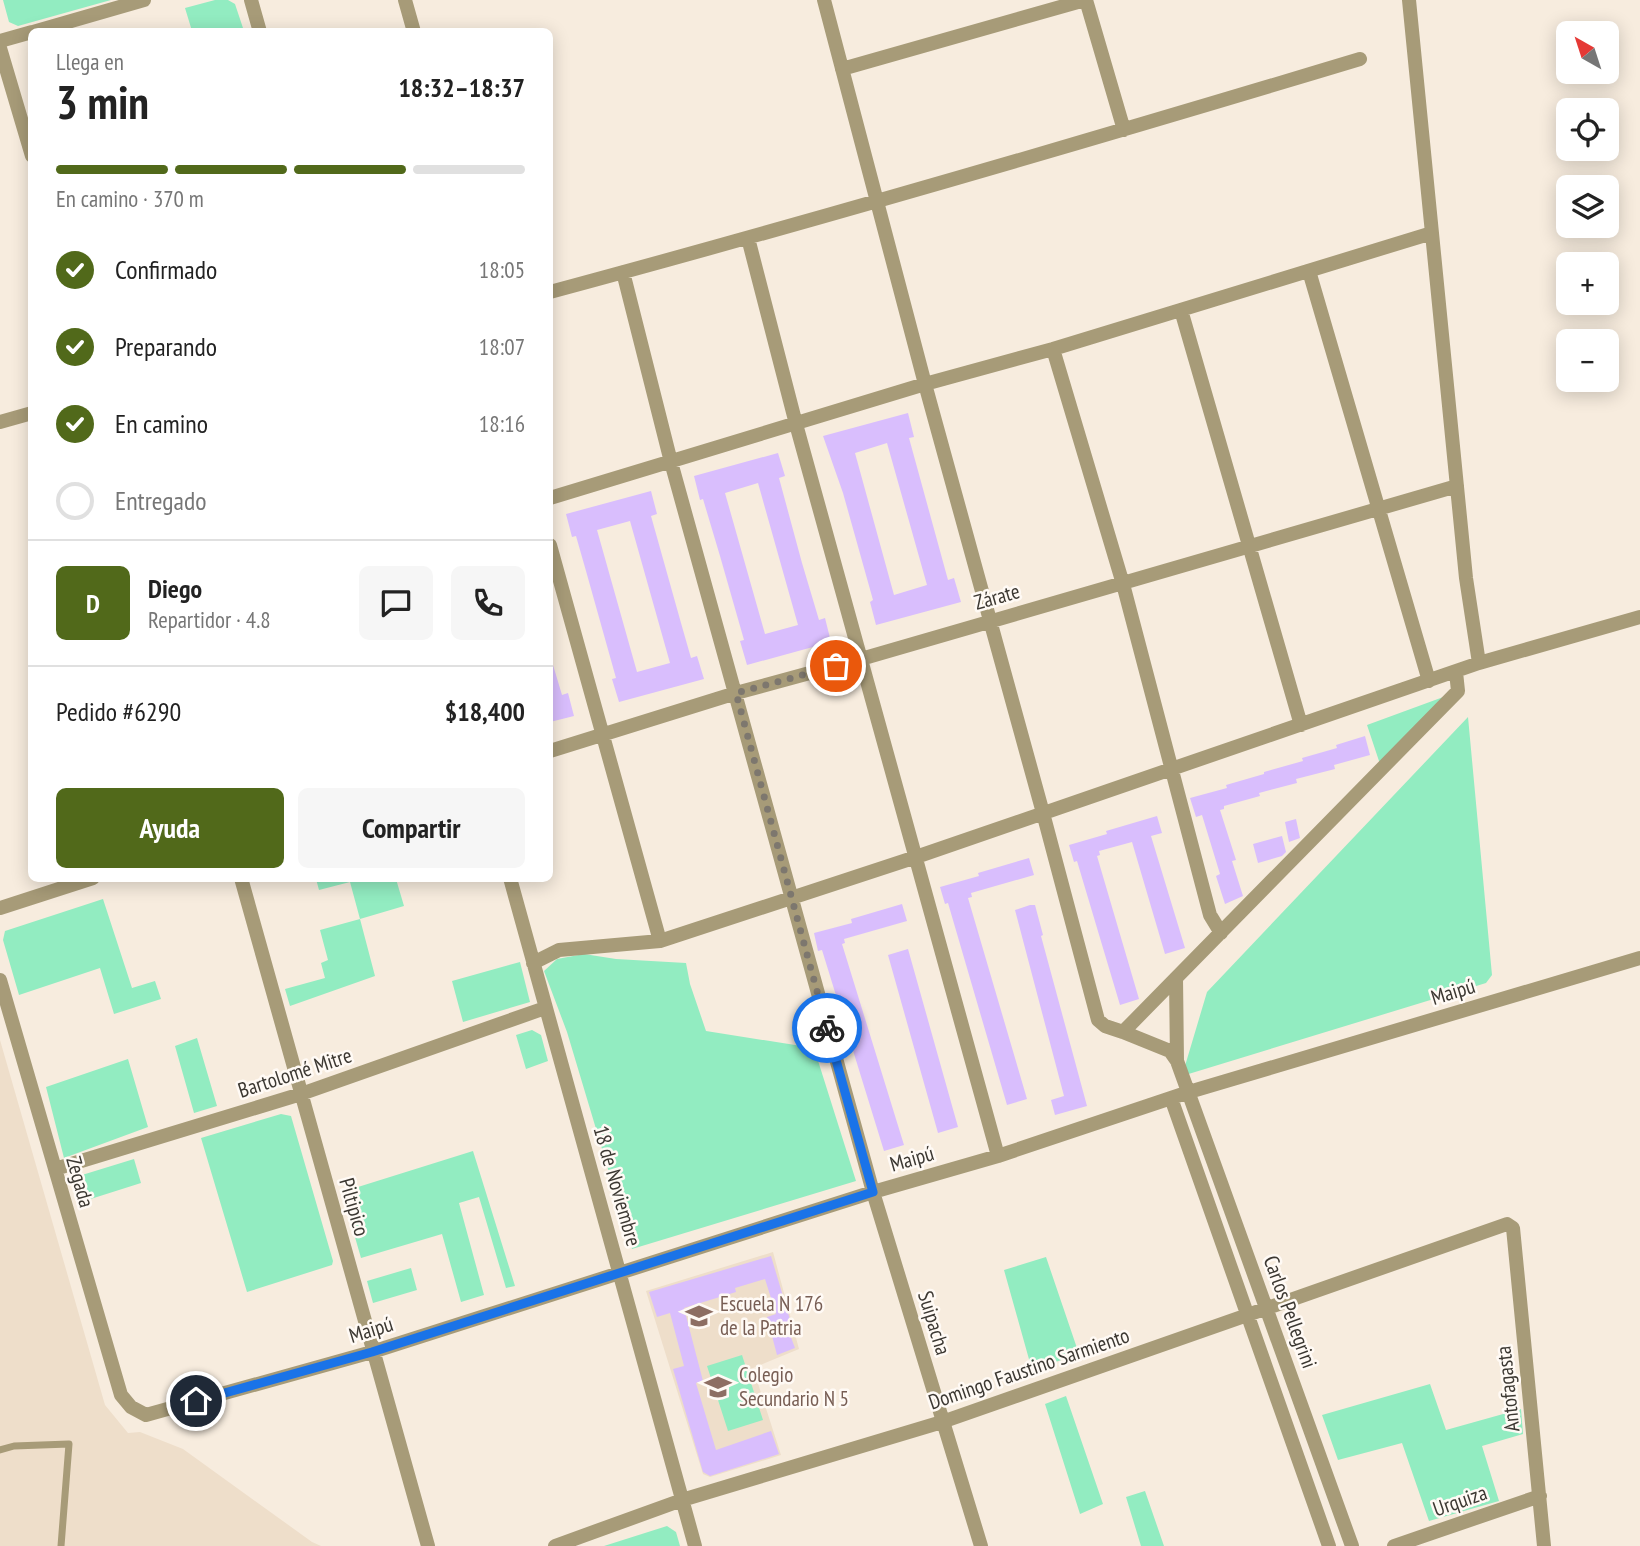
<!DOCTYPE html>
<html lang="es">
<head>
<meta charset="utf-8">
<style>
  body { margin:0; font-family:"PT Sans Narrow",sans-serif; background:#f6f6f6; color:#222; height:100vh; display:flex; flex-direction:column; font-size:26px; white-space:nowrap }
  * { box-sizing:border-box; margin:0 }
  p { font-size:23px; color:#767676 }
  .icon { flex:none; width:38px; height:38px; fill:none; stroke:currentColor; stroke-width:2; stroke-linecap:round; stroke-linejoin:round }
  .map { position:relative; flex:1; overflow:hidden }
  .panel { position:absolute; left:28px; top:28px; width:525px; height:854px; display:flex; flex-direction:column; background:#fff; border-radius:10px; box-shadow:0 4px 18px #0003 }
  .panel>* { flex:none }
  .needle { width:46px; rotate:321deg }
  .buttons { position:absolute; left:1556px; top:21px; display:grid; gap:14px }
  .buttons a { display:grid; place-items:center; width:63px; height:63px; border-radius:10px; background:#fff; box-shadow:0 4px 18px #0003; font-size:35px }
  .pin { position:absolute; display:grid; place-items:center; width:60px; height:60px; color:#fff; margin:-30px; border:4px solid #fff; border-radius:50%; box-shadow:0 2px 7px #0007 }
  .courier { position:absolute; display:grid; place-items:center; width:70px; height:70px; margin:-35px; border:5px solid #1a73e8; border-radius:50%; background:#fff; color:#222; box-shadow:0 2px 9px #0007 }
  .head em { font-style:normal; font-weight:700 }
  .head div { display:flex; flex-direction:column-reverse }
  .head { display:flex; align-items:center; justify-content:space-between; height:119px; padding:0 28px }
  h1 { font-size:46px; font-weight:700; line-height:52px }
  .bar { display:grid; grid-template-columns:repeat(4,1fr); gap:10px 7px; align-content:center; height:84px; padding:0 28px }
  .bar i { height:9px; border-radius:5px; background:#e0e0e0 }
  .bar .on { background:#51691a }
  .bar p { grid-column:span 4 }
  .line { display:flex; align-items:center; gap:18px; padding:0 28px; border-top:2px solid #e0e0e0 }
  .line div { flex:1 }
  .round { display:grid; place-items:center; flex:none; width:74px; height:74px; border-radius:10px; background:#f6f6f6 }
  ol { padding:0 28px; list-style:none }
  li { display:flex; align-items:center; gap:21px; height:77px }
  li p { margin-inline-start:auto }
  li .icon { padding:7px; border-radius:50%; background:#51691a; color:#fff; stroke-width:4 }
  li:last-child { color:#767676 }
  li i { width:38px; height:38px; border:4px solid #e0e0e0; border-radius:50% }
  .button { display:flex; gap:14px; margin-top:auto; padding:14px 28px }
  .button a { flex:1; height:80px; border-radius:10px; background:#51691a; color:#fff; font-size:28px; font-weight:700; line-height:80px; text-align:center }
  .button a+a { background:#f6f6f6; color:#222 }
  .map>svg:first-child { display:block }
  .built { fill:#eedeca }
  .green { fill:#92ecc1 }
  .building { fill:#d9befd; fill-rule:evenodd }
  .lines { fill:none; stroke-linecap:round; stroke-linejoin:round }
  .service { stroke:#a79b78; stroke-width:7 }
  .minor { stroke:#a79b78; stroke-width:14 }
  .done { stroke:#7d776e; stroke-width:7; stroke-dasharray:0 12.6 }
  .route { stroke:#1a73e8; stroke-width:9 }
  .labels { text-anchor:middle; stroke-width:5; stroke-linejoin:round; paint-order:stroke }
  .street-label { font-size:21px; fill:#3c3832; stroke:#fffaf5 }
  .education-label { font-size:21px; fill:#785e54; stroke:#fffaf5; text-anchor:start }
</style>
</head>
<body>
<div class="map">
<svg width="1640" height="1546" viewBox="0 0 1640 1546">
  <rect width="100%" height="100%" fill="#f7ecde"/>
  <path class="built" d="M0,1040L105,1405L128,1433L140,1432L183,1449L312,1542L321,1546H0Z
    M773,1252L799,1349L753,1368L781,1455L710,1477L703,1474L646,1291Z"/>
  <path class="green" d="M3,0H111L18,26L9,22Z
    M215,0H228L235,4L244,31H192L185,8Z
    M1446,696L1382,770L1367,725Z
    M1468,717L1492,975L1486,983L1182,1076L1207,992Z
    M316,879H396L404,906L360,919L375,976L290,1006L285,989L325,978L321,963L328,960L320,930L360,919L350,882L319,890Z
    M103,899L132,988L155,981L161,999L114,1014L100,968L19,995L3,940L5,931Z
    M584,954L616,959L686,963L690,984L706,1031L814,1048L856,1181L632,1249L567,1032L544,971L557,959Z
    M520,962L530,1002L463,1022L452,981Z
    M532,1030L541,1035L548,1061L526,1069L516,1035Z
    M197,1038L217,1106L194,1113L175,1046Z
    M128,1059L148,1127L64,1158L46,1087Z
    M281,1114L291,1116L333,1261L332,1265L247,1292L201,1138Z
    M473,1151L515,1286L506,1288L479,1197L459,1203L484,1295L461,1302L442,1234L361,1258L342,1192Z
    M134,1159L141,1183L78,1203L74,1187L82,1175Z
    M1046,1257L1079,1354L1032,1370L1004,1270Z
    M411,1268L417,1290L373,1303L367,1281Z
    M742,1355L763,1420L728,1431L707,1366Z
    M1430,1384L1446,1430L1521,1409L1523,1434L1482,1446L1499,1501L1429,1521L1402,1443L1338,1460L1322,1415Z
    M1066,1396L1103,1504L1080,1514L1045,1404Z
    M1145,1491L1164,1546H1141L1126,1497Z
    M667,1526L676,1532L680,1546H604Z"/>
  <path class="building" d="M908,413L914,437L909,438L948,580L954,578L961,602L876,625L870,602L873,600L843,493L823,436ZM887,443L927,585L894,595L855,453Z
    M778,453L785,476L779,478L802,563L819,620L825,618L831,642L747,665L740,641L744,640L720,556L703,499L700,500L694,476ZM758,483L798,625L765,634L725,493Z
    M651,491L657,514L651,516L681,623L691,658L697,656L704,679L619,702L612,679L616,678L586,571L576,536L572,537L566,514ZM630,521L670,663L637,672L597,530Z
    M553,665L562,695L568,693L574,716L550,722V666Z
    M1365,736L1370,755L1334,765L1335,769L1296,779L1297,783L1259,793L1260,796L1224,806V809L1220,810L1236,860L1232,861L1243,896L1225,904L1216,876L1220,874L1202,815L1196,817L1190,798L1227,788L1226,785L1264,774V772L1303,761L1302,758L1337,748L1336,745Z
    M1157,816L1162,833L1151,836L1185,948L1165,954L1132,842L1099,851L1100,855L1097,856L1139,999L1120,1005L1077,861L1074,862L1069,845L1107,834L1106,831Z
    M1296,819L1300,838L1289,842L1285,822Z
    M1282,836L1286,852L1282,856L1258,863L1253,844Z
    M1029,858L1034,875L971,893L972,897L968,898L1027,1099L1007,1105L948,903L945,904L940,887L979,876L978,873Z
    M902,904L907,921L844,939L845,943L842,944L904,1145L884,1151L822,950L818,951L814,933L852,923L851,919Z
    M1030,905H1035L1043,935L1041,936L1087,1106L1055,1115L1051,1100L1064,1096L1015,910Z
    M908,949L958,1127L938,1133L888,955Z
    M771,1256L791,1323L786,1324L795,1348L777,1355L767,1317L776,1314L765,1279L735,1288L736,1292L684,1308L703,1381L696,1383L716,1450L771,1431L779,1454L710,1476L703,1472L673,1369L684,1366L670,1313L657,1317L649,1292Z"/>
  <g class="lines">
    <path class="service" d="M0,1450L14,1446L69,1444L61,1546"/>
    <path class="minor" d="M251,0L260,32
      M405,0L414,32
      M824,0L925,384L1043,813L1098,1020L1105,1026L1123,1032L1458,691L1456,672
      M1086,0L1124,130
      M1409,0L1466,578L1479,663
      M33,32L144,0
      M0,41L32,32
      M0,48L32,156
      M842,69L1085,0
      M748,238L796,424L998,1156
      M1309,271L1429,681
      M623,272L671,462L873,1192L981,1546
      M550,292C821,219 1091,140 1360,59
      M1181,310L1301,725
      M1053,349L1123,584L1210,915L1221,933
      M0,422L32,413
      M550,498L925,384L1053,349L1432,233
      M550,545L660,941
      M550,751L736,693L861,659L1457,486
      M241,878L428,1546
      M510,878L695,1546
      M0,908L93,878
      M533,963L559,950L660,941L916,857L1479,663L1640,617
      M1176,978L1177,1061
      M0,980L121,1395L131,1407L146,1415L372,1352L873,1192L998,1156L1189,1092L1640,958
      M1123,1032L1170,1051L1177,1061L1352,1546
      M1171,1098L1329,1546
      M55,1169L301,1094L545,1008
      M555,1546L682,1500L942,1422L1507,1224L1513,1228L1544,1546
      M1394,1546L1540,1496"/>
  </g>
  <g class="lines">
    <path class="done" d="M827,1028L736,693L836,666"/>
    <path class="route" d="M196,1401L372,1352L873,1192L827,1028"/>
  </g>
  <defs>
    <g id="school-bare" transform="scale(2.1)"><path d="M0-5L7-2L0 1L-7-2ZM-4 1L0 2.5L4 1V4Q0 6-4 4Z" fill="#8d6e63" stroke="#fffaf5" stroke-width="2.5" paint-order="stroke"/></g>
  </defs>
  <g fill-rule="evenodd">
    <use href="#school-bare" x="699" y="1316"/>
    <use href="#school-bare" x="718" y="1387"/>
  </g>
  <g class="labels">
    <g class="street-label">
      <text transform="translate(997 597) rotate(-16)" y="7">Zárate</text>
      <text transform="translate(1453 992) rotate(-17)" y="7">Maipú</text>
      <text transform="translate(295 1073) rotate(-18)" y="7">Bartolomé Mitre</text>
      <text transform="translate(912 1159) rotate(-16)" y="7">Maipú</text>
      <text transform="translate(80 1182) rotate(74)" y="7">Zegada</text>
      <text transform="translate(617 1186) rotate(74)" y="7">18 de Noviembre</text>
      <text transform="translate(354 1207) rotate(74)" y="7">Piltipico</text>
      <text transform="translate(1290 1312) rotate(70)" y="7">Carlos Pellegrini</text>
      <text transform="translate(934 1323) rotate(73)" y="7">Suipacha</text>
      <text transform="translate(371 1330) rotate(-17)" y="7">Maipú</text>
      <text transform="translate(1029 1369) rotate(-19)" y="7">Domingo Faustino Sarmiento</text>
      <text transform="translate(1508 1389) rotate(-96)" y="7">Antofagasta</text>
      <text transform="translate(1460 1501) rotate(-19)" y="7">Urquiza</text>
    </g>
    <g class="education-label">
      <text x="720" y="1311">Escuela N 176<tspan x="720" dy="24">de la Patria</tspan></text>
      <text x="739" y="1382">Colegio<tspan x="739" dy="24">Secundario N 5</tspan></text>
    </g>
  </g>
</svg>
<div class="buttons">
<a><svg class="needle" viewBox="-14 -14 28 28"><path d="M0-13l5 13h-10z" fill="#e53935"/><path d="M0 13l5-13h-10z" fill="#767676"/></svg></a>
<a><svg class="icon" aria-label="locate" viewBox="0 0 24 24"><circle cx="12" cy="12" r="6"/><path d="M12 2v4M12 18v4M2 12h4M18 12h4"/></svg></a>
<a><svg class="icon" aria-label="layers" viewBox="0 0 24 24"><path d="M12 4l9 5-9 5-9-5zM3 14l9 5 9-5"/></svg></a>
<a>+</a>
<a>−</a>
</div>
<div class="pin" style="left:836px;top:666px;background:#ea580c"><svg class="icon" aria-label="bag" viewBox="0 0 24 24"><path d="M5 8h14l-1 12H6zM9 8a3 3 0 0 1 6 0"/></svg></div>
<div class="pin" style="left:196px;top:1401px;background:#1f2937"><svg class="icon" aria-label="home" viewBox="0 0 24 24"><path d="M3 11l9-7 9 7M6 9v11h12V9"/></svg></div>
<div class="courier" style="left:827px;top:1028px"><svg class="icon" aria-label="bike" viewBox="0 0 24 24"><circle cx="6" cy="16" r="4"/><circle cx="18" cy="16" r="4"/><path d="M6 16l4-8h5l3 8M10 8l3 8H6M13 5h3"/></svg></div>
<section class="panel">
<div class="head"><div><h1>3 min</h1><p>Llega en</p></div><em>18:32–18:37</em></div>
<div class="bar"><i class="on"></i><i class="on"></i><i class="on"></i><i></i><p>En camino · 370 m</p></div>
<ol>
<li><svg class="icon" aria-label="check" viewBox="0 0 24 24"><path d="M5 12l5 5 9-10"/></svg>Confirmado<p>18:05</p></li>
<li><svg class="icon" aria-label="check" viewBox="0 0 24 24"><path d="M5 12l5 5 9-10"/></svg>Preparando<p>18:07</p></li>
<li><svg class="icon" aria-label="check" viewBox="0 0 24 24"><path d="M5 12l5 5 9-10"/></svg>En camino<p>18:16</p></li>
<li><i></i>Entregado</li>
</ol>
<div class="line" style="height:126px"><b class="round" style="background:#51691a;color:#fff">D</b><div><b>Diego</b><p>Repartidor · 4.8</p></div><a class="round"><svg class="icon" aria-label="chat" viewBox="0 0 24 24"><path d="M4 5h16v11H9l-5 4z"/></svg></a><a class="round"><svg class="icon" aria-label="phone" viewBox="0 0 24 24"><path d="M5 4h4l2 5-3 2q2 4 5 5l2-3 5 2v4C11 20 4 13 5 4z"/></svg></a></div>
<div class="line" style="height:91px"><div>Pedido #6290</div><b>$18,400</b></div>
<div class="button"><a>Ayuda</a><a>Compartir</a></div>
</section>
</div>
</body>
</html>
